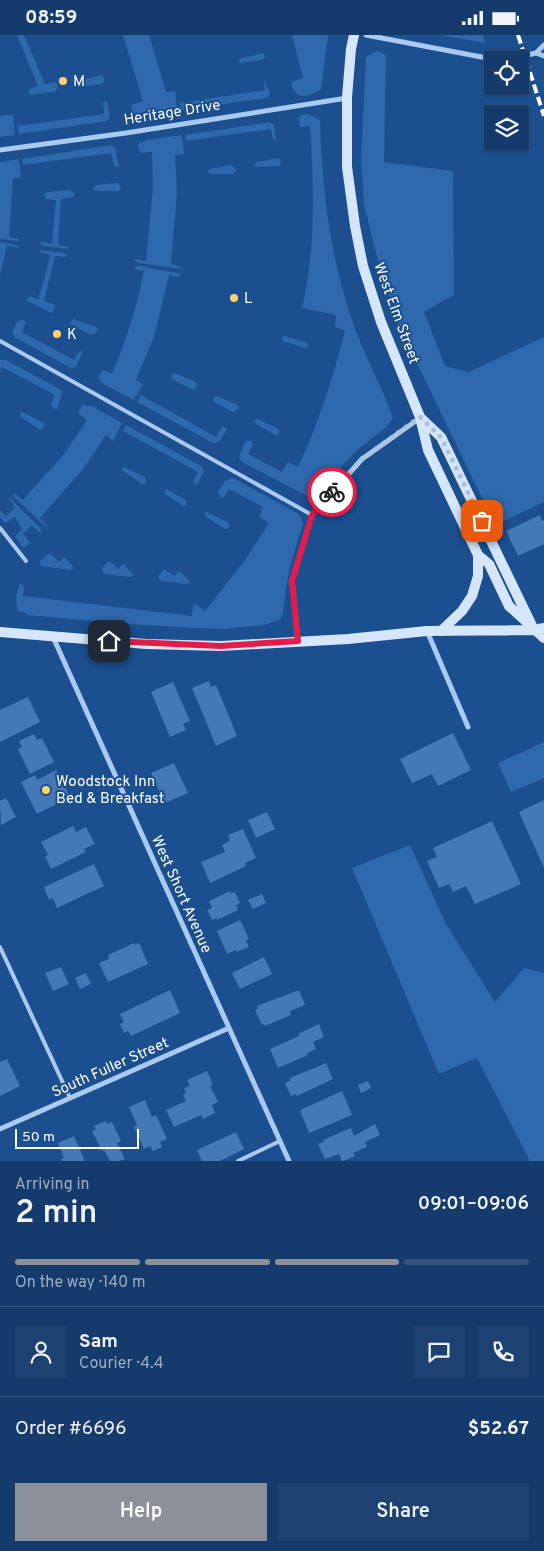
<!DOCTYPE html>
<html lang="en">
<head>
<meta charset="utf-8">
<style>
  body { margin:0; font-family:Overpass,sans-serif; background:#1d4271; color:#f1f3f6; height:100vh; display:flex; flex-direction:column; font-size:19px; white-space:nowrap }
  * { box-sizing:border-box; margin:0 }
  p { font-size:16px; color:#9dadc1 }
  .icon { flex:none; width:28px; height:28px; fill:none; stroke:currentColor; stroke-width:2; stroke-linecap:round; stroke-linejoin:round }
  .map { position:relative; height:1126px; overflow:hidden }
  .panel { display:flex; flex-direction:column; background:#143b6b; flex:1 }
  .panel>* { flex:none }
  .fabs { position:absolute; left:484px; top:15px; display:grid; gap:10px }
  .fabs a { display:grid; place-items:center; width:45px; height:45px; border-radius:0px; background:#143b6b; box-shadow:0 1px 4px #0004,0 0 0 1px #33557e; font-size:25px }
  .scale { position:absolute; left:15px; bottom:12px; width:124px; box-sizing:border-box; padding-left:5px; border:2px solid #fff; border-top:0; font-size:14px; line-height:18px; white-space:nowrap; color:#fff; -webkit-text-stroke:4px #1b4f8f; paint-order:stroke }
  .pin { position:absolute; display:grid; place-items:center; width:42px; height:42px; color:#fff; margin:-21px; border-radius:10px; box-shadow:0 2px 8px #0006 }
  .courier { position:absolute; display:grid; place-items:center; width:50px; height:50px; margin:-25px; border:4px solid #e11d48; border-radius:50%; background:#fff; color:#222; box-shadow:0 1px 6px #0007 }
  .summary em { font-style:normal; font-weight:600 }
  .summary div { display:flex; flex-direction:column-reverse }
  .summary { display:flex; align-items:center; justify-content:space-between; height:85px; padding:0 15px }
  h1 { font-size:32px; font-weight:600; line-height:38px }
  .bar { display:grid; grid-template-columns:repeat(4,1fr); gap:8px 5px; align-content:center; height:60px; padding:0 15px }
  .bar i { height:6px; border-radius:4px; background:#33557e }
  .bar .active { background:#8c9099 }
  .bar p { grid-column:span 4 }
  .line { display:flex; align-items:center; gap:12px; padding:0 15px; border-top:1px solid #33557e }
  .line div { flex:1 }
  .round { display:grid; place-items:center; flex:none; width:52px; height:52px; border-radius:0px; background:#1d4271 }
  .cta { display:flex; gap:10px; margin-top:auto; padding:10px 15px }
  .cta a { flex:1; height:58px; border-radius:0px; background:#8c9099; color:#fff; font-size:20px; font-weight:600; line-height:58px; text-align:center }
  .cta a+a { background:#1d4271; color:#f1f3f6 }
  .status { display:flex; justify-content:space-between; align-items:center; height:35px; padding:0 25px; background:#143b6b; direction:ltr }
  .status svg { height:14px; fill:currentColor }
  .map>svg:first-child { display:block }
  .green { fill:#2e69ad }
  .building { fill:#4478b7 }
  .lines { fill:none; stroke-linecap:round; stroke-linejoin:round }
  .lane { stroke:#a9c9ee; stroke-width:4 }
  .street { stroke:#a9c9ee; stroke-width:5 }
  .secondary { stroke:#d6e6fa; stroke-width:10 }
  .rail { stroke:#fff; stroke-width:4; stroke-dasharray:9 4; stroke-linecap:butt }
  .done { stroke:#afc1d8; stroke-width:5; stroke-dasharray:0 9 }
  .route { stroke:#e11d48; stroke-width:6 }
  .poi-dot { fill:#ffd166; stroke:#1b4f8f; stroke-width:2 }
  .labels { text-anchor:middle; stroke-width:4; stroke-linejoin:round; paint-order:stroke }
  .poi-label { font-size:15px; fill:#fff; stroke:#1b4f8f; text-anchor:start }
  .street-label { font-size:15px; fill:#fff; stroke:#1b4f8f }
</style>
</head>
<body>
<div class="status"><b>08:59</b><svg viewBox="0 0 49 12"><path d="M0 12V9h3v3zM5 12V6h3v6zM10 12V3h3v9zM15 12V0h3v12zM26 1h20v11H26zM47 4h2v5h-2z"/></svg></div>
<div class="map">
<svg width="544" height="1126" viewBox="0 0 544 1126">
  <rect width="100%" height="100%" fill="#1b4f8f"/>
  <path class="green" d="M17,0H24L45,49L56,47L58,52L56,56L31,60L28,58L30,54L38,51Z
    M123,0H149L166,57L175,56L177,75L140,81L133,80L131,70L143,66Z
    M292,0H328L321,54C309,62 294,66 291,47L303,43Z
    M440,0H483L485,8Z
    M377,16L386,20L384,127L453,136L454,260L424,277L445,331L469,337L544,302V467L495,490L398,289L375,214L364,169L361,124L366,22Z
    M263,18L265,22L262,25L241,28L238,26L242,23Z
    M102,40L105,45L102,49L80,52L77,50L79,46Z
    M264,45L270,58L269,61L266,63L181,75L180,68L265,55Z
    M107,66L110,82L107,86L19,99L18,91L104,79L103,67Z
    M308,79L320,85C322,158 331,230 357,299C368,327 383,354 393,383L386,392L355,417L340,433L321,458L311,463L242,427L239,422L245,407L251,405L253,409L248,419L282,437L288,427L298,432C319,388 333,342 345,296L335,292L336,280L302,273C316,213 314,152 310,91L300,92L299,83L301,80Z
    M13,80L15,100L0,102V81Z
    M270,87L274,90L276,106L273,104L271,94L186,106L185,100Z
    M182,100L184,119L175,120L177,158L171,229L181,232L182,234L139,228L134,226L135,224L146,226L153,152L152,117L141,118C138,115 137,110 140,106L141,108L146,105Z
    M111,110L115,113L119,132L114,131L111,118L23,130L22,124Z
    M278,123L281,126L280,131L256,132L254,129L257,127Z
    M19,124L21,143H13L9,202L19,204L21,206L0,204V127Z
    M231,130L234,132L236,135L233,139H210L208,137L210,134Z
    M118,148L121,152L119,156H95L93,154L96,150Z
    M69,155L74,158V162L61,164L58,210L68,212L69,214L44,211L40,209L42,207L52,209L56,165L46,164L44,159L47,157Z
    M0,207L20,211L18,213L7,210L0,240Z
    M39,215L63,218L68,220L65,222L55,221L44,266L55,270L54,275L51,278L26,265L30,261L38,264L45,242L50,220L40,217Z
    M139,231L181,239L179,242L169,240L154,302L136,345L143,349L134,365L103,349L98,343L103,335L112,339C126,305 137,272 144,236L135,234L134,232Z
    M74,284L96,292L98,294L96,298L91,300L71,289L70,287Z
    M20,285H23L26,287L22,297L74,325L79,317L83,316L76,332L71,333L16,303L12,298L17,287Z
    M285,301L307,308L308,312L305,313L283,306L282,303Z
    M0,325H6L61,355L62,359L57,374L53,373L51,369L55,360L2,332L0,335Z
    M175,338L196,347L197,350L195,354H192L172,344L171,340Z
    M141,360L216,402L223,391L227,394L219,407L213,408L137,367Z
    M216,361L238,370L239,373L233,377L214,367L213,363Z
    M83,369L86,371H92L122,388L113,406L106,400L83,434L40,483L46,490L47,493L14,462L13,459H15L23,465L64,419L87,385L78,378Z
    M22,377L44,388V393L40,395L21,382L20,380Z
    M257,384L279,394V399L275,400L256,389L254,386Z
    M126,390L201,431L204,436L197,450L193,447L198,437L123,396Z
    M124,432L145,442L146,446L145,449H142L123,436L122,434Z
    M233,443L297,478L301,482L303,490C296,509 291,528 287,547C284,559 286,574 280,585L264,590L221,594L196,593L126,589L28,580L24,577L18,576C15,568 16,557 20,549H22L24,551L23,561L192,581L193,571L195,569L205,576L245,525L269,488L259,482L263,472L229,454L224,462L221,463L218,457L225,446Z
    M166,454L186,465L187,470L183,471L164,458Z
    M9,462L40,493L42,498H40L32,490L23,499L30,508L24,513L15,502L22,494L15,482L5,488L0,482V475L6,481L15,473Z
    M207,477L229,488V493L225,494L206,482L205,478Z
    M50,518L59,527L64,522L73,531V534L70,535L41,531L40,526Z
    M110,526L118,534L123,529L132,538L133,541L129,542L104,539L102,534L107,527Z
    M164,534L174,541L179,536L189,545V548L186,549L161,546L158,542Z
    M544,707V743L511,757L498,728Z
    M410,810L446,889L495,967L524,933L544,938V1126H530L477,1023L439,1039L352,833Z"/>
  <path class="building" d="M540,480L542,486L544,485V509L518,521L506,496Z
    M209,646L211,652L216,650L237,701L216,711L192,653Z
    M173,647L190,686L183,689L186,695L170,702L151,657Z
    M28,662L40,687L0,707V675Z
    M453,698L471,735L438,751L432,739L412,748L400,724Z
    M34,699L37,705L42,703L54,727L30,739L18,714L22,712L19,706Z
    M174,728L188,758L165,768L151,738Z
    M56,735L70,762L37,779L21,747L35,740L37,745Z
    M6,763L16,782L1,790L0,766Z
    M544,765V833L519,777Z
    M267,777L275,794L256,803L248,785Z
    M492,786L521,849L475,869L466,851L453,857L449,849L439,853L427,826L437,822L433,813Z
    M73,791L76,797L86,792L95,809L84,814L86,817L51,834L45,821L48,820L41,807Z
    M243,794L256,823L245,828L246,831L210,848L201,827L225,817L222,810L230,806L228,800Z
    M94,829L104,851L57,873L53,863L49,865L44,852Z
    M230,856L231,858L235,857L240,868L236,870L238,875L217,885V883L212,885L207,875L212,873L209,866Z
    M262,859L266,868L253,874L248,865Z
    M240,885L249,904L246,905L249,912L237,917L236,915L227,919L217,896Z
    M134,908L135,910L139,908L148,929L108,947L99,928L109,924L108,920Z
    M264,922L272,939L240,954L232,938Z
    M61,932L69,949L53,956L45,938Z
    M86,938L91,949L80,954L75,943Z
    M170,955L180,978L131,1001L128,996L124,998L120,989L124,987L120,979Z
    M299,955L305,970L290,976L291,980L265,991L264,989L262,990L255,975L258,973L257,971Z
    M319,989L324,1002L313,1007L316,1014L307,1018L308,1020L278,1033L270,1014L299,1001L298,999Z
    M7,1024L20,1051L0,1061V1027Z
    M326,1028L333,1044L297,1061L296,1059L291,1061L285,1048L290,1046V1043Z
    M207,1036L213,1050L210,1051L218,1067L212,1070L215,1078L203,1084L201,1080L174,1092L166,1075L186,1066L183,1060L186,1058L184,1053L190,1051L187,1045Z
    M368,1046L371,1053L361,1058L358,1050Z
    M342,1056L352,1080L309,1098L300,1075Z
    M145,1065L152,1082L156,1080L167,1104L160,1107L162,1112L153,1116L150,1111L144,1114L134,1092L137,1090L129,1072Z
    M106,1086L107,1089L112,1087L121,1106L117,1108L125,1124L119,1126H110L104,1115L102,1116L92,1096L96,1095L94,1091Z
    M375,1089L380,1100L365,1107L367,1112L353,1118L355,1121L344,1126H342L339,1119L325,1124L318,1109L324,1107L323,1105L351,1093L354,1101Z
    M236,1097L244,1114L220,1126H202L197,1115Z
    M74,1101L85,1126H62L61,1124L64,1123L58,1108Z"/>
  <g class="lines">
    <path class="lane" d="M0,306L312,480
      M0,493L26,526
      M0,912L70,1063
      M238,1126L280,1106"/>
    <path class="street" d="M366,0L492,24
      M536,18L544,21
      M511,24L536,18L544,10
      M0,115L126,98L347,63
      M427,596L468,692
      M53,602L289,1126
      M298,606L292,546L312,480L362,424L420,383
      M0,1094L229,993"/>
    <path class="secondary" d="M354,0L351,14L347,62V132L355,191L363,231L381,287L420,382L428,415L478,520V541L472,561L462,576L441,596
      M421,383L441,402L534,595
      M478,520L489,529L509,571L544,603
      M0,597L146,609L221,611L348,604L427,596L534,595L544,593"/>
    <path class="rail" d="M518,0L544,81"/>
  </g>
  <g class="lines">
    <path class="done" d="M332,457L362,424L420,382L441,402L482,486"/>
    <path class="route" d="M109,606L221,611L298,606L292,546L312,480L332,457"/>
  </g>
  <g class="poi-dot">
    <circle cx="63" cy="46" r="5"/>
    <circle cx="234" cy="263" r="5"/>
    <circle cx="57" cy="299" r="5"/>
    <circle cx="46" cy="755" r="5"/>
  </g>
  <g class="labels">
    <g class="poi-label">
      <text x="73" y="51">M</text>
      <text x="244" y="268">L</text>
      <text x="67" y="304">K</text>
      <text x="56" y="751">Woodstock Inn<tspan x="56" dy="17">Bed &amp; Breakfast</tspan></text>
    </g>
    <g class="street-label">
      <text transform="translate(172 77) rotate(-9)" y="5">Heritage Drive</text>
      <text transform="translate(397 278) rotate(70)" y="5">West Elm Street</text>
      <text transform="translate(182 859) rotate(66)" y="5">West Short Avenue</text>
      <text transform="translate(110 1032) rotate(-24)" y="5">South Fuller Street</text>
    </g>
  </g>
</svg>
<div class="fabs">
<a><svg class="icon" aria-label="locate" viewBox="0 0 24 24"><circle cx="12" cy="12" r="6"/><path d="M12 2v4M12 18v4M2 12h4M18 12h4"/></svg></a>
<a><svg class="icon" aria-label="layers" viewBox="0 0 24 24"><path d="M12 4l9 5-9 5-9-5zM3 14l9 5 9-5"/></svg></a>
</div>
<div class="scale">50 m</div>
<div class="pin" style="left:482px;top:486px;background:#ea580c"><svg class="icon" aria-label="bag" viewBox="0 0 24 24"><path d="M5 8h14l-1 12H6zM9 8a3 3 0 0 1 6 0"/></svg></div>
<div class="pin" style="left:109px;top:606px;background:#1f2937"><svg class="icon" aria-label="home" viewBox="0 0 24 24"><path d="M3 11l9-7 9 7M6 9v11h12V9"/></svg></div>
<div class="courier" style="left:332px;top:457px"><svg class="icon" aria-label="bike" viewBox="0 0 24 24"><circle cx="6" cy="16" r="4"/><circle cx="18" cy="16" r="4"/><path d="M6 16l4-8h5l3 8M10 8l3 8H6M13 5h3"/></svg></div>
</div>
<section class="panel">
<div class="summary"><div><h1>2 min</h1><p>Arriving in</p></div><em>09:01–09:06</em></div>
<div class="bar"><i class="active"></i><i class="active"></i><i class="active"></i><i></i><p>On the way · 140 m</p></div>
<div class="line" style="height:90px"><a class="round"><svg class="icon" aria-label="person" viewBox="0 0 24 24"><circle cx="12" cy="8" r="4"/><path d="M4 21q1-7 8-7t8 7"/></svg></a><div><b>Sam</b><p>Courier · 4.4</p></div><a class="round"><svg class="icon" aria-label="chat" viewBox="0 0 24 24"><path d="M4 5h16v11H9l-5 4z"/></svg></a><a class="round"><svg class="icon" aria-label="phone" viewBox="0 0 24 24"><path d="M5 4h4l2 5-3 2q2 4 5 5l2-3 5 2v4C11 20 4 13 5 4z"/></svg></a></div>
<div class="line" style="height:65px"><div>Order #6696</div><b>$52.67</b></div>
<div class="cta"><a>Help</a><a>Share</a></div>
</section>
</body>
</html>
